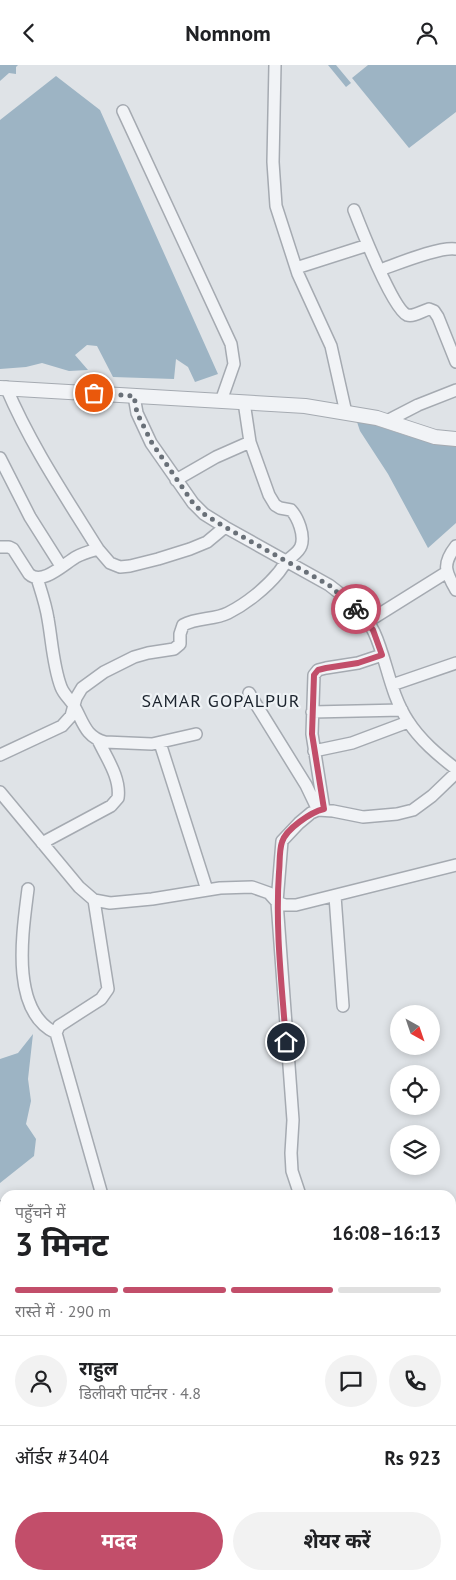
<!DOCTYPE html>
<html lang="hi">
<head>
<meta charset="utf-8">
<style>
  body { margin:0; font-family:"PT Sans","Noto Sans Devanagari",sans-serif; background:#f2f2f2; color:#202124; height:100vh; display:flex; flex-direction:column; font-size:19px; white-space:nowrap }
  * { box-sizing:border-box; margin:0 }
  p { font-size:16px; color:#757577 }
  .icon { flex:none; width:28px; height:28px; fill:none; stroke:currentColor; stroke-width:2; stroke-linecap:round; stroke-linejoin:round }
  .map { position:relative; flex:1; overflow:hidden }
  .panel { position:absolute; left:0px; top:1125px; width:456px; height:390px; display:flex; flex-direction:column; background:#fff; border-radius:15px 15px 0 0; box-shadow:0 2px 8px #0003 }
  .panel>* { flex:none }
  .needle { width:32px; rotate:140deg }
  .tools { position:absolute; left:390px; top:940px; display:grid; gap:10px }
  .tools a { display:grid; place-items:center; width:50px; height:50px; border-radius:50%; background:#fff; box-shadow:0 2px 8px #0003; font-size:25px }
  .pin { position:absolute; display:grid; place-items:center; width:42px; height:42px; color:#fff; margin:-21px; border:2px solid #fff; border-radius:50%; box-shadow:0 1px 5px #0007 }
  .courier { position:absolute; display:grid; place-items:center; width:50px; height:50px; margin:-25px; border:4px solid #c24e6a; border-radius:50%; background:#fff; color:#222; box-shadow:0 1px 6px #0007 }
  .summary em { font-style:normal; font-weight:700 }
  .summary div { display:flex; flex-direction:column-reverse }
  .summary { display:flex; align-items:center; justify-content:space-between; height:85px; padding:0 15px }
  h1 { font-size:32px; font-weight:700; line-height:38px }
  .bar { display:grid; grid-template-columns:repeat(4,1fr); gap:8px 5px; align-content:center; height:60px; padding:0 15px }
  .bar i { height:6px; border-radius:4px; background:#e0e0e0 }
  .bar .on { background:#c24e6a }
  .bar p { grid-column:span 4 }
  .line { display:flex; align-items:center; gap:12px; padding:0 15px; border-top:1px solid #e0e0e0 }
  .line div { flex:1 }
  .round { display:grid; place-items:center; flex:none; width:52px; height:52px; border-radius:26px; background:#f2f2f2 }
  .cta { display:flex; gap:10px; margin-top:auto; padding:10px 15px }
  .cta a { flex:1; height:58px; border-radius:30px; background:#c24e6a; color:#fff; font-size:20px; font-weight:700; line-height:58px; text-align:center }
  .cta a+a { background:#f2f2f2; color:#202124 }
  header { display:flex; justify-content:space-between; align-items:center; height:65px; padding:0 15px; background:#fff; font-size:22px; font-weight:700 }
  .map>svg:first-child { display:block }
  .water { fill:#9db4c4 }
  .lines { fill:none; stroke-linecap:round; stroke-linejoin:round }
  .minor-casing { stroke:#a5aab1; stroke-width:14 }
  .tertiary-casing { stroke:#a5aab1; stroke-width:16 }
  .minor { stroke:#f1f3f6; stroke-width:11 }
  .tertiary { stroke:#f1f3f6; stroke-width:14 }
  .rail-casing { stroke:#7a848f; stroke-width:5.5 }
  .rail { stroke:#eef2f5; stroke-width:4; stroke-dasharray:11; stroke-linecap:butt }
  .done { stroke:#697078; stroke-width:5; stroke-dasharray:0 9 }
  .route { stroke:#c24e6a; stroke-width:6 }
  .labels { text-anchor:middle; stroke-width:4.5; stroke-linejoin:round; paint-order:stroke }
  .quarter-label { font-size:18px; letter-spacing:1px; fill:#1b232d; stroke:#eef2f5 }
</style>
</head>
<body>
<header><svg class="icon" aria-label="back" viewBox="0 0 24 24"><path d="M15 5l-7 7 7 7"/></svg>Nomnom<svg class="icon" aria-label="person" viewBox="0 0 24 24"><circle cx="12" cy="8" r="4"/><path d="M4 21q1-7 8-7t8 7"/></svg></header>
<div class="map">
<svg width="456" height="1515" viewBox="0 0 456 1515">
  <rect width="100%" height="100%" fill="#dfe3e7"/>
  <path class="water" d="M0,0H18L16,2V9L9,8L0,16Z
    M328,0H336L351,18L346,22Z
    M368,0H456V47L409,83L352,13Z
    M56,11L100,45L218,309L195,317L188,302L176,294L174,314L113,312L97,281L87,280L75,290L88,305L69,306L42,298L26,302L0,304V55Z
    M356,354L411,372L453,380L456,382V458L428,483L388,409L360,366Z
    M33,969L28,1014L31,1036L26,1059L36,1074L34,1091L0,1118V994L18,988Z"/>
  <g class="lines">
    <g class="minor-casing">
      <path id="minor" d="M275,0L273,97L276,141L298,209L331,281L346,348
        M123,46L231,279L234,299L221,336
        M354,145C361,163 393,244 407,250C414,252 422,246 429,244L434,246L438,252L456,297
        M296,203L368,180
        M380,205C397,199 440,181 456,184
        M6,322C30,379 65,431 98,484L110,498L120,502L130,501L158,494L190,484L207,477L225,462
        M134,331L137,348L151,378L193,438L204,449L225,462L329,520C345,532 365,548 374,567C387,595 390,629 408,656C420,675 438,690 456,704
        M387,356L418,340L456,325
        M0,393L30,452L61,501
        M176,415L216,392L250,377
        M456,481C442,499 445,506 456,525
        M0,482H9L13,484L29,509C42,521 64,499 76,492C83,488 91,486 98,484
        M37,513C41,526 46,540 48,554C52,576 53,601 61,622C64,630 70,634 74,641C83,656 85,672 105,677L152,679L196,669
        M367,557L447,507
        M392,620L456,598
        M249,628L306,720L318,745
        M312,647L402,645
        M160,678L207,825
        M314,686L352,678L408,657
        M0,690L62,661L71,651L76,633L82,623L104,607L134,592L148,588L174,584L180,579V569L183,560C198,552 214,555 228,548C246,539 266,523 279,507C282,503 284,499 288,495C292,491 299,487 301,481C305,470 298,453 291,445L280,443L275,440L269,430L250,377L244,337
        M0,727L79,822L94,835L110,838L152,834L220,823L252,822L269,828L277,837L285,840H296L456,800
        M324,745L312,669L314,610L318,605L326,603L358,598L382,590
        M42,778L111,741L118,733C121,713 106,692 98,675
        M28,824C23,865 9,946 56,968
        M335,831L343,941
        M94,835L108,924L101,934L59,961L56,968L102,1130
        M300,1130L292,1106L291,1088L293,1055L277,837L282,776L299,758L311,748L318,745L333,746L363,752L397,749L413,745L432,731L456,708
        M0,1142L5,1144
        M451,1158L456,1154"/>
    </g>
    <g class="tertiary-casing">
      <path id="tertiary" d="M0,323L305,341L377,353L435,372L456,374"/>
    </g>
    <use href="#minor" class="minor"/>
    <use href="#tertiary" class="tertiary"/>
    <g class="rail-casing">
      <path id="rail" d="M0,1206L5,1208
        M0,1215L5,1217
        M451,1366L456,1368
        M451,1376L456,1377"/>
    </g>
    <use href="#rail" class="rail"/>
  </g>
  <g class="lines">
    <path class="done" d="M94,328L134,331L137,348L152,378L193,438L204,449L225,462L329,520L356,544"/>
    <path class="route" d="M286,977C282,921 275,864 279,807C280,798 279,786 282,777C286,764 311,747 324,744L312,669L314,610L318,605L326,603L358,598L382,590L373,565L356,544"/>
  </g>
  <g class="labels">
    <g class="quarter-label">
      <text x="221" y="642">SAMAR GOPALPUR</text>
    </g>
  </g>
</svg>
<div class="tools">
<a><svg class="needle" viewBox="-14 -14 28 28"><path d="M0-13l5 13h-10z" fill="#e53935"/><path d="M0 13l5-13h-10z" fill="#757577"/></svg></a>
<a><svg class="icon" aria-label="locate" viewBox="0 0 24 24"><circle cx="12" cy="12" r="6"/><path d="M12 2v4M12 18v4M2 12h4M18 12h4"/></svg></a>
<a><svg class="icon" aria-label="layers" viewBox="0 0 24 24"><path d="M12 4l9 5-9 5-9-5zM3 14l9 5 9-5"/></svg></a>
</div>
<div class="pin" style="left:94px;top:328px;background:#ea580c"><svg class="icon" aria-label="bag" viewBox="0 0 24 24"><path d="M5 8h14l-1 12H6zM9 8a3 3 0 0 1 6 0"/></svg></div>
<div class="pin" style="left:286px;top:977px;background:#1f2937"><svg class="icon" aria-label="home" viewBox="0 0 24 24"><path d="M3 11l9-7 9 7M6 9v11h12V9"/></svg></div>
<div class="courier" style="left:356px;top:544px"><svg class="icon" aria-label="bike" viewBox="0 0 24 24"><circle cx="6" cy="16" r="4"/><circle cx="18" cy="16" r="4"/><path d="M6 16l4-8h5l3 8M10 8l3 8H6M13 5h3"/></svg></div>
<section class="panel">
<div class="summary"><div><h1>3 मिनट</h1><p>पहुँचने में</p></div><em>16:08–16:13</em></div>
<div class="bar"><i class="on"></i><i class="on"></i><i class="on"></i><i></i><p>रास्ते में · 290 m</p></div>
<div class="line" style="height:90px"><a class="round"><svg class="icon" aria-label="person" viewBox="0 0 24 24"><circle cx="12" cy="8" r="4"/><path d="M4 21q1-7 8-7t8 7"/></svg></a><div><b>राहुल</b><p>डिलीवरी पार्टनर · 4.8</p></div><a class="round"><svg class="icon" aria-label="chat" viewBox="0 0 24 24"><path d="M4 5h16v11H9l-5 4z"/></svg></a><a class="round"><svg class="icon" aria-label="phone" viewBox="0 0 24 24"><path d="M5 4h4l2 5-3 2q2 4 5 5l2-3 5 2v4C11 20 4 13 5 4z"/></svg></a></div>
<div class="line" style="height:65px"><div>ऑर्डर #3404</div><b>Rs 923</b></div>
<div class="cta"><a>मदद</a><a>शेयर करें</a></div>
</section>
</div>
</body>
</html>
